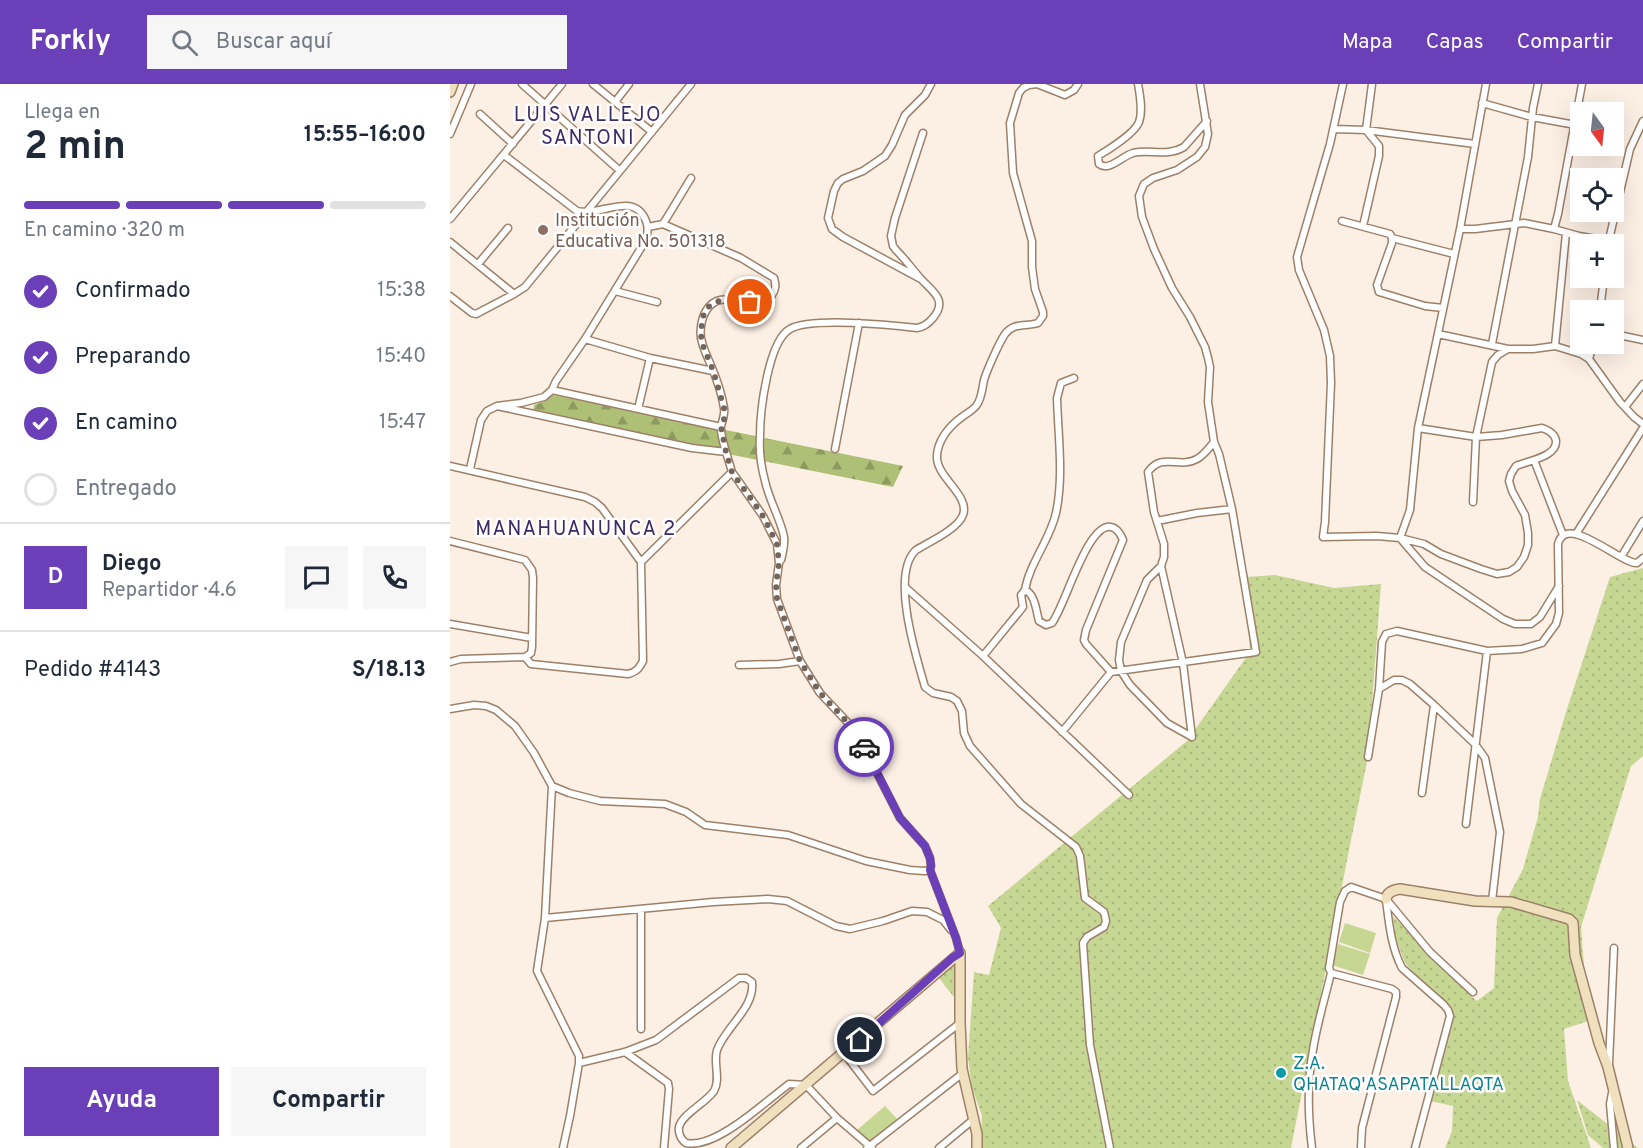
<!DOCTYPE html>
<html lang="es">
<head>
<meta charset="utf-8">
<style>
  body { margin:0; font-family:Overpass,sans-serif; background:#f6f6f7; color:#1f2937; height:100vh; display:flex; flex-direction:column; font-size:22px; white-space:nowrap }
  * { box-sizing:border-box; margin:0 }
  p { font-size:20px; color:#747a83 }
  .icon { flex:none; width:33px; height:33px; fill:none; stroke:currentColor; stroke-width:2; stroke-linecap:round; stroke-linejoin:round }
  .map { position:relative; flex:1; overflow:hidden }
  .panel { display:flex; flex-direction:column; background:#fff; width:450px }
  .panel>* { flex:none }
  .needle { width:39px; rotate:165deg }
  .fabs { position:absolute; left:1120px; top:18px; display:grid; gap:12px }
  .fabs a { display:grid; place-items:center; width:54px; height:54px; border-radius:0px; background:#fff; box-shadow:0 6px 24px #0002; font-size:30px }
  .pin { position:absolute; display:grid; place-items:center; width:51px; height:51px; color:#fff; margin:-26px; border:3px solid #fff; border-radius:50%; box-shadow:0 2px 6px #0007 }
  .courier { position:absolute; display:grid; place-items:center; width:60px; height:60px; margin:-30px; border:4px solid #6a3fb7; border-radius:50%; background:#fff; color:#222; box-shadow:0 2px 8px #0007 }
  .headline em { font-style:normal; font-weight:700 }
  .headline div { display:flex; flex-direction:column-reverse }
  .headline { display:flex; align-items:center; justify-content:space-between; height:102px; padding:0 24px }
  h1 { font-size:39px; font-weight:700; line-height:45px }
  .bar { display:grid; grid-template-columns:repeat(4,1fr); gap:9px 6px; align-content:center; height:72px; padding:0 24px }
  .bar i { height:8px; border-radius:4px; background:#e0e1e3 }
  .bar .on { background:#6a3fb7 }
  .bar p { grid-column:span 4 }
  .line { display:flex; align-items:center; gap:15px; padding:0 24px; border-top:2px solid #e0e1e3 }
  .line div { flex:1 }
  .round { display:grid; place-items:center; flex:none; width:63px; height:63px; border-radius:0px; background:#f6f6f7 }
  ol { padding:0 24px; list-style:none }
  li { display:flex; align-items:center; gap:18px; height:66px }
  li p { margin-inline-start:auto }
  li .icon { padding:6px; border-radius:50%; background:#6a3fb7; color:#fff; stroke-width:4 }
  li:last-child { color:#747a83 }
  li i { width:33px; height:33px; border:3px solid #e0e1e3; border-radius:50% }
  .primary-button { display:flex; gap:12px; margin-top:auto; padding:12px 24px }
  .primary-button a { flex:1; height:69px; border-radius:0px; background:#6a3fb7; color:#fff; font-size:24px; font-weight:700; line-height:69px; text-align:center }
  .primary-button a+a { background:#f6f6f7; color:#1f2937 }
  header { display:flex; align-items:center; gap:36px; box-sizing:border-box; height:84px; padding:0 30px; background:#6a3fb7; color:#fff }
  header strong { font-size:28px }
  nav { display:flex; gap:33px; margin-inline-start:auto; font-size:21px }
  .search { width:420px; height:54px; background:#f6f6f7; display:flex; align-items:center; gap:15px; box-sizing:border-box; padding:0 21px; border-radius:0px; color:#747a83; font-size:22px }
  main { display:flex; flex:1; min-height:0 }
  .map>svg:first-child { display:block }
  .grass { fill:url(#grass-dots) }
  .forest { fill:url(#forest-firs) }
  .pitch { fill:#c5d793 }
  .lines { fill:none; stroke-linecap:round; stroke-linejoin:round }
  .street-casing { stroke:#9d8068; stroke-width:9 }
  .secondary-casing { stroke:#9d8068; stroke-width:12 }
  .street { stroke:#fff; stroke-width:6 }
  .secondary { stroke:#f1e0be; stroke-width:9 }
  .done { stroke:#73665d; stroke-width:6; stroke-dasharray:0 10.8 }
  .route { stroke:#6a3fb7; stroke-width:8 }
  .education-dot { fill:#8d6e63; stroke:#fff; stroke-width:2 }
  .culture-dot { fill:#0f9aa8; stroke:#fff; stroke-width:2 }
  .labels { text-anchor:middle; stroke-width:5; stroke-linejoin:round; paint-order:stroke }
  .education-label { font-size:18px; fill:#785e54; stroke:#fff; text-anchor:start }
  .culture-label { font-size:18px; fill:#0d838f; stroke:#fff; text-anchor:start }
  .neighbourhood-label { font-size:20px; letter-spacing:1.5px; fill:#3e2b66; stroke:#fff }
</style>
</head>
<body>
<header>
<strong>Forkly</strong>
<div class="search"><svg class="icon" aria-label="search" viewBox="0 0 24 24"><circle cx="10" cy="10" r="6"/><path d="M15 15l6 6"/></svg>Buscar aquí</div>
<nav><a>Mapa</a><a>Capas</a><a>Compartir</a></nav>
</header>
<main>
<section class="panel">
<div class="headline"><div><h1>2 min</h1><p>Llega en</p></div><em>15:55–16:00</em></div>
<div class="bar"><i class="on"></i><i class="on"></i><i class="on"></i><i></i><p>En camino · 320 m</p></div>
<ol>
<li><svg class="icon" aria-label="check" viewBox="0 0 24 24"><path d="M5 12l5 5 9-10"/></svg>Confirmado<p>15:38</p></li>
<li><svg class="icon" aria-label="check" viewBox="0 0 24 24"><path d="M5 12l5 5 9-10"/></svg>Preparando<p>15:40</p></li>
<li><svg class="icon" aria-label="check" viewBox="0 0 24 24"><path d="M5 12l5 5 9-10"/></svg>En camino<p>15:47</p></li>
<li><i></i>Entregado</li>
</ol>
<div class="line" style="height:108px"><b class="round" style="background:#6a3fb7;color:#fff">D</b><div><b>Diego</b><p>Repartidor · 4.6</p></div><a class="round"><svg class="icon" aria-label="chat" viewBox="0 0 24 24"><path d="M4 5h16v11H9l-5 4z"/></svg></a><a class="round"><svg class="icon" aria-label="phone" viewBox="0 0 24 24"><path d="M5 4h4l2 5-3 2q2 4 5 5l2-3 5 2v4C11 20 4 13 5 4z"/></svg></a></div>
<div class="line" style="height:78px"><div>Pedido #4143</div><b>S/18.13</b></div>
<div class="primary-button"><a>Ayuda</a><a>Compartir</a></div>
</section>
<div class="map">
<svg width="1193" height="1064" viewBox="0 0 1193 1064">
  <defs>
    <pattern id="grass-dots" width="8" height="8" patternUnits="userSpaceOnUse" patternTransform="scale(1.5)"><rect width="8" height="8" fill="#c5d793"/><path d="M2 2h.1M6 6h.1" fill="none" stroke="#a9b87e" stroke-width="1.8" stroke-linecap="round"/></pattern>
    <pattern id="forest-firs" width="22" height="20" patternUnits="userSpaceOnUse" patternTransform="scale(1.5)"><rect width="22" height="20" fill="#adc076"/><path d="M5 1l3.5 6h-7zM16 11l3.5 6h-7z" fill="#8d9b60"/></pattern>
  </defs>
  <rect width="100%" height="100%" fill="#fcefe4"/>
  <path class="grass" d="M1193,484V672L1181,682L1131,843L1138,937L1114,945L1118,997L1141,1064H995L1002,1047L1003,1022L980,1017L1001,944L1003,933L1001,924L982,905L970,896L955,879L946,855L943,832L1017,908L1027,917L1044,904L1047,834L1073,785L1088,733L1090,715L1116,628L1160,493Z
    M825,491L884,504L931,500L918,673L901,756L841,1064H531L532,1032L522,1003L518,974L524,888L539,891L551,844L538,822L737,657L800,568L796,493Z
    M506,876L507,917L489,894Z
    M1127,1016L1188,1064H1153L1138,1051Z"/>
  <path class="forest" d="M103,311L453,382L443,403L278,370L83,327L84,321L95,317Z"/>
  <path class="pitch" d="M895,839L926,849L920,869L889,858Z
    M888,860L920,870L913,891L882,881Z
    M435,1022L449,1037L419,1062L407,1046Z"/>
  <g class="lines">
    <g class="street-casing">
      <path id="street" d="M72,0L169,86
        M143,0L202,48
        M628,0L624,6L615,11L587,0L579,1L573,4L569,9L560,39L563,89L582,157V183L585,205L593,228V232L588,239C576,243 564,238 555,250C549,259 537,286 534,296C532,305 532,315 526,322C522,327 517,329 512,333C499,342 486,358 487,375C489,395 520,412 513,431C508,445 479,458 466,466C440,490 466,572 475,603L483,609L501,613L507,617L512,627L514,649L520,662L571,720L626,763L630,772L635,814L654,828L656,837L654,843L637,853L633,859L640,961L660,1064
        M688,0C690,11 693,27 689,38C685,49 658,66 648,72L649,80C659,88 672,72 683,69C700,65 717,73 734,63L757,37
        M893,0L880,60L847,173L849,186L874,246L880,272L881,299L875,438L873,453L927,452L950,454L960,426L968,344L1010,145L1036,0
        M922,0L916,46L1025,60
        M165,18L179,0
        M1032,19L1082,33L1131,42
        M30,30L63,60
        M884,45L916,46L929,62V72L913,142
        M0,50L21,0
        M0,135L112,0
        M892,137L940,150L942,154V159L927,201L929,208L975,222L993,224
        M213,140L241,94
        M198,143L213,140L291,174L324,194C326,201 326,205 322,211C305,231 271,200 256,227C251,235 249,250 252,258C254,267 259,276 262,284C267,296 272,311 274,324C275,330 273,335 271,342C270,349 274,361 276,368
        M1010,145H1025L1074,139L1104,145L1129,152L1158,157
        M1104,145L1108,130L1132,0
        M942,154L1004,170
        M0,158L64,210
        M1158,160L1180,65L1193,37
        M28,180L58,144
        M469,194L393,153L382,145L378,134L384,107L388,99L393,95L413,87L435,72L442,61L455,31L475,11L481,0
        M165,207L207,218
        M0,212L22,229L26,230L64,210L75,203L241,0
        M1150,226L1154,194
        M988,250L1058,265
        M1164,250L1193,256
        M135,255L200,274L263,287
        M1042,260L1078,73L1083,24L1088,0
        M1105,262L1116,149
        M1139,275L1143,260
        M102,306L271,343
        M47,322L242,364L276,368L282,388L313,432L327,460L329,479L326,501L327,515L350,577L370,609L402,643L409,654L450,734L475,762L480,774L481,782L480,786L506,854L510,869
        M1175,323L1193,300
        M188,325L200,274
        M968,344L1026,353L1023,418
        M385,365L409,239
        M1084,376L1113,451
        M0,382L135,413L145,418L152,424L191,478L193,577C189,584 187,588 178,590L81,580L75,573
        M20,385L31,336L37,327L47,322L71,319L94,313L102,306L106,297L135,255L191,164C196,155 200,147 196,137C184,106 151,133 127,127L54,71
        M707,437L747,429L782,425
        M1126,450L1193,344
        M0,457L75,476L82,486L83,494L82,563L81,569L75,573
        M1171,473L1193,437
        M331,476C333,468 335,461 334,453C331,436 319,416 315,397C311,382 309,367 310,352C310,328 318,257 340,245C361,233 441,241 467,244C474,243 478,240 483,234C498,216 483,208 471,195C463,186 455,175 446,166L443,162L441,152L445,134L473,49
        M191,478L282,388
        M711,482L733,579L742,653
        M1109,502L1090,533L1081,540H1065L1053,535L975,483L950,454L974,460L991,470L1031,485L1047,490L1059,488L1067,483L1074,473L1078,461V449L1075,431L1062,407L1059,397L1061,390L1066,382C1077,377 1107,373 1106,357C1105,349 1098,346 1092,344L1052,351L1026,353L1042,278L1048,271L1058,265H1083L1105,262L1131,270L1139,275L1170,318L1184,333L1193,340
        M455,503L533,572L679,711
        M575,506C580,478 600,456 606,429C614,392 608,351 607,314L611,299L624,294
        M0,540L82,554
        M533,572L573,523L571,511L575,506C585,510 586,526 589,537L596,541L602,539C615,523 637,439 661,443C668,444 671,451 673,456L636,546L634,556L636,560L661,588
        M0,578L11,575L75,573
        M289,581L329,580L350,577
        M929,605L944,596H952L960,600L984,621L1025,660L1035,674L1050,748L1042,817
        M0,625L24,621L36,622L46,626L65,642L84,669L102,702L95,834L87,887L129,972V979L120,1032L113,1064
        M612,648L661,588L806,568L782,425L769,370L764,358L758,318L760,283L758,274L755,263L740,233L722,204L704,165L692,133L689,112L694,100L703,94L727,86L747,73L755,63L758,50L750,0
        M742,653L717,639L680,601L671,587L669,576L671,558L697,496L711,482L714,473V460L704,428L698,388C712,368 729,385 747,375C754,371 759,364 764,358
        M918,673L929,605L932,558L936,550L947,547L1037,567L1072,565L1092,559L1106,540L1109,529L1108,460C1116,428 1171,480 1187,479L1193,474
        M102,702L119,709L150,717L215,720L236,728L255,741L338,751L416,777L460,786L474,787L480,786
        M972,709L984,621
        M1016,740L1037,567
        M936,816C939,839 941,863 952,884L994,921L998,926L1000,932L965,1064
        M191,825V945
        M95,834L263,818L318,815L337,817L386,842L400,845L433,837L462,827L477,828L493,836L501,846
        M881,889L942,905L946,908V913L912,1044L911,1064
        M175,968L218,999L219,1005L214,1064
        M394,969L423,1007L510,939
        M129,979L175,968L206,956L289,894H296L302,898C305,924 276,942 267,966C263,979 271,995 264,1007C256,1019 232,1030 229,1043C228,1049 231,1056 236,1059C259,1064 294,1036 310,1023C320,1015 329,1008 339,1000L356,1001L387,1034L422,1064
        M1159,980L1164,864
        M1162,1009L1160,1020L1164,1064
        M351,1064L387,1034
        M417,1064L513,989
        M489,1064L524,1035
        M862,1064C858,1032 857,998 863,966C867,940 875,914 881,889L879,884L890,818L895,807L901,803L936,815L980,868L1023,908"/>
    </g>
    <g class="secondary-casing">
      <path id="secondary" d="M0,8L3,0
        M936,815C937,808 943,806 950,805L1025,817L1061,818L1119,835L1123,839L1125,871L1149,959L1158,983L1178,1064
        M510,869V939L512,985L527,1050V1064
        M281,1064L510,869"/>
    </g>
    <use href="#street" class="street"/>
    <use href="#secondary" class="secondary"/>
  </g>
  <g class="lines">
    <path class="done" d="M300,218L286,215H274L262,220L256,225L252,235L251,257L263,286L274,324V336L271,343L276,368L282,388L313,432L327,460L329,479L326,501L327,515L350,577L370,609L402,643L414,663"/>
    <path class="route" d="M410,956L502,874L510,869L506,854L480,786L481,782L480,774L475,762L450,734L414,663"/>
  </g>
  <circle class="education-dot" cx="93" cy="146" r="6"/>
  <circle class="culture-dot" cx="831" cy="989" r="6"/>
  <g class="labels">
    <g class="education-label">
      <text x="105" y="142">Institución<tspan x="105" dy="21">Educativa No. 501318</tspan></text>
    </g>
    <g class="culture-label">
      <text x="843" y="985">Z.A.<tspan x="843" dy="21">QHATAQ'ASAPATALLAQTA</tspan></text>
    </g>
    <g class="neighbourhood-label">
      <text x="138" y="37">LUIS VALLEJO<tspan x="138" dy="23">SANTONI</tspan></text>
      <text x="126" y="451">MANAHUANUNCA 2</text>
    </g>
  </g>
</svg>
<div class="fabs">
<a><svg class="needle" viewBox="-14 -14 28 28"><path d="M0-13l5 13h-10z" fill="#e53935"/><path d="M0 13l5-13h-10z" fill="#747a83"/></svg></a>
<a><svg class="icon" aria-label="locate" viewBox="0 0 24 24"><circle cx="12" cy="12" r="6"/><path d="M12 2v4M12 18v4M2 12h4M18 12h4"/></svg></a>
<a>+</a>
<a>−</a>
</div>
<div class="pin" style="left:300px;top:218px;background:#ea580c"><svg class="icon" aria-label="bag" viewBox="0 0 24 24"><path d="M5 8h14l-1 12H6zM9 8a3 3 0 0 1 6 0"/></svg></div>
<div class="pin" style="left:410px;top:956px;background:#1f2937"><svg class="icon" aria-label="home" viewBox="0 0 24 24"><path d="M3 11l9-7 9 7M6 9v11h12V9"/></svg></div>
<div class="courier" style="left:414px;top:663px"><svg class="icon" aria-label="car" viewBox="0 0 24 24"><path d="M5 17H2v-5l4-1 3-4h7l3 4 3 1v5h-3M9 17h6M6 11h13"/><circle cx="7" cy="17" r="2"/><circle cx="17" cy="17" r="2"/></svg></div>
</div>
</main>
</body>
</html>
